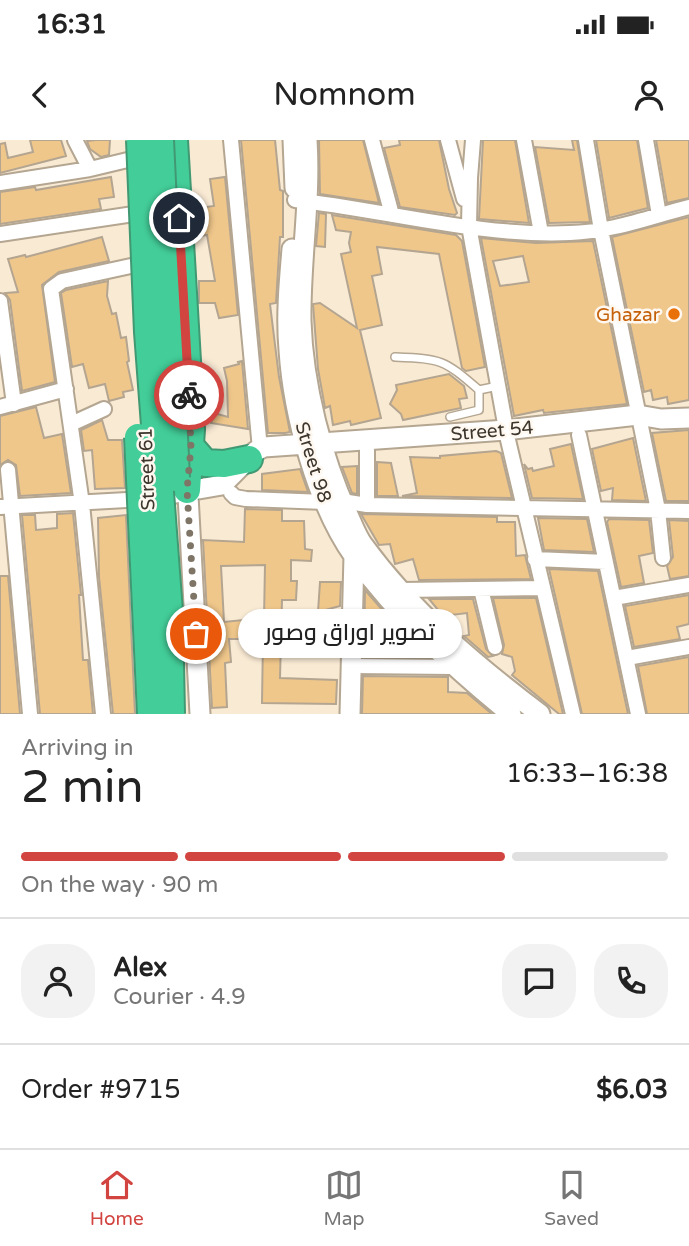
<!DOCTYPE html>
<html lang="en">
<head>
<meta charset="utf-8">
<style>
  body { margin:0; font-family:"Varela Round",Cairo,sans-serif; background:#f2f2f2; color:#222; height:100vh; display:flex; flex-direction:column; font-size:26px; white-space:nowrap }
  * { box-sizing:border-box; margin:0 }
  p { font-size:23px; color:#767676 }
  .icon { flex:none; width:38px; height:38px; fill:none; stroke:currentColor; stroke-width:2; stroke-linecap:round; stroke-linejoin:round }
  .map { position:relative; height:574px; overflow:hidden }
  .panel { display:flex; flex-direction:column; background:#fff; flex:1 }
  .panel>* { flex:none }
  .pin { position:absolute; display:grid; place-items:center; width:60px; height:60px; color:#fff; margin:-30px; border:4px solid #fff; border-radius:50%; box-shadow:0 2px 7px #0007 }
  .courier { position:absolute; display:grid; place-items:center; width:70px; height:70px; margin:-35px; border:5px solid #d24440; border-radius:50%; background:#fff; color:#222; box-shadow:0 2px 9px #0007 }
  .bubble { position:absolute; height:49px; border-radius:24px; background:#fff; box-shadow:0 2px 5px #0004; font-size:23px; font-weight:600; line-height:49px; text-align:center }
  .overview em { font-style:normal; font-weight:600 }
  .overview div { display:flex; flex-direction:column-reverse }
  .overview { display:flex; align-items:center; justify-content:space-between; height:119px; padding:0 21px }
  h1 { font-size:46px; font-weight:600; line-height:52px }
  .bar { display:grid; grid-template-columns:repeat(4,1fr); gap:10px 7px; align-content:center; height:84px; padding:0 21px }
  .bar i { height:9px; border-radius:5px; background:#e0e0e0 }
  .bar .active { background:#d24440 }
  .bar p { grid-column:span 4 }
  .line { display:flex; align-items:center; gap:18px; padding:0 21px; border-top:2px solid #e0e0e0 }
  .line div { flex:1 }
  .round { display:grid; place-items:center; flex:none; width:74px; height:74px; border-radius:28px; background:#f2f2f2 }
  .status { display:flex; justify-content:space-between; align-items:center; height:49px; padding:0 35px; background:#fff; direction:ltr }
  .status svg { height:19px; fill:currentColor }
  header { display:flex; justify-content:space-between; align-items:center; height:91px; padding:0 21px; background:#fff; font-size:32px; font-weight:600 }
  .menu { display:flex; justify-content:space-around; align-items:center; height:98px; border-top:2px solid #e0e0e0; background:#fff; font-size:19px; color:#767676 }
  .menu a { display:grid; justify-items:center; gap:4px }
  .menu .active { color:#d24440 }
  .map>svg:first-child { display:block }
  .building { fill:#f0c78b; stroke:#b4a591; stroke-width:2; fill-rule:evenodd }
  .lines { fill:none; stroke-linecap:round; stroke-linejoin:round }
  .service-casing { stroke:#b4a691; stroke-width:10 }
  .minor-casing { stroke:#b4a691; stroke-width:18 }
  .tertiary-casing { stroke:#b4a691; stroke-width:23 }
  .motorway-casing { stroke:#419973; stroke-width:30 }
  .service { stroke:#fff; stroke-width:7 }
  .minor { stroke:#fff; stroke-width:14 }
  .tertiary { stroke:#fff; stroke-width:19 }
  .motorway { stroke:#43ce99; stroke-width:26 }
  .motorway-bridge-casing { stroke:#419973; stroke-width:30; stroke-linecap:butt }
  .motorway-bridge { stroke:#43ce99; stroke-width:26 }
  .done { stroke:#7e7567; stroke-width:7; stroke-dasharray:0 12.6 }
  .route { stroke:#d24440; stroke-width:9 }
  .food-dot { fill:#e8710a; stroke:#fef8f0; stroke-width:2.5 }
  .labels { text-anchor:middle; stroke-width:5; stroke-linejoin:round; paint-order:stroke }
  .food-label { font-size:19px; fill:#c56008; stroke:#fef8f0; text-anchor:end }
  .street-label { font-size:19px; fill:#3c362d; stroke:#fef8f0 }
</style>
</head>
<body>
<div class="status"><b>16:31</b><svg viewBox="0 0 49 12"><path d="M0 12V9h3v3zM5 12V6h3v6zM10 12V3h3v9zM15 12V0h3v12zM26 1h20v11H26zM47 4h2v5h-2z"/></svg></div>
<header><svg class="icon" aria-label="back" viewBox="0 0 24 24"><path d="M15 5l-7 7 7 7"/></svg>Nomnom<svg class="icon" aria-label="person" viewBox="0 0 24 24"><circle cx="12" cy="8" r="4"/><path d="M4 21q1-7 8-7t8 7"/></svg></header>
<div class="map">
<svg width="689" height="574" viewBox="0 0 689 574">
  <rect width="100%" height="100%" fill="#f9ead4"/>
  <path class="building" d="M30,0H61L66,16L0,33V4L5,3L8,18L33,12Z
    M96,0H110L109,15L101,17L90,9L87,1Z
    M241,0H275L280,50L283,51V97H280L276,163L270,164L279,237L290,292L285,293H268Z
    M319,0H363L379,63L320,54Z
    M399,0H439L449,49L457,73L455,75L400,67L384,8L400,5Z
    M483,0H515L529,83L479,79Z
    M572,0H577L590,82L549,83L535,7L574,10Z
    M596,0H637L648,68L609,78Z
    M656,0H689V58L667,63Z
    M111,37L114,57L99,59L101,69L0,84V52L35,47L36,50Z
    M225,37L238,175L219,178L215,163H199V141H215L207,95L200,96L198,68L214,66L210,39Z
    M319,73L326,74L325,107L316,106Z
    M332,75L456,95L462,101L485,227L466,231L462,228L439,114L377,107L382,134L372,136L382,185L360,190L381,278L351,285L350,281L333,285L330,266L325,268L318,229L313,164L320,163L357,188L341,114L351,112L349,103L351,92L336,90Z
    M689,77V260L668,264L667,257L653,260L651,250L644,252L612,97Z
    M102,97L109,121L59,132L42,145L55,242L22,251L10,160L5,153L18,152L8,119L25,115L26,117Z
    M481,98L536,103L593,101L627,264L544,273L543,270L514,276ZM523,116L529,142L500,146L493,121Z
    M108,141L107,156L112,174L116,173L121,198L126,197L129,221L127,222L133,250L123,252L124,257L109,261L105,244L89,248L83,224L72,227L61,153L66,150Z
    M242,221L248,289L211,283L214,273L228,277L227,241L224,228L239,224L238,222Z
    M449,234L464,246L467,258L459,259L461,268L403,280L401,274L390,264L397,250L396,245Z
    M36,267L44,298L62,294L71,353L20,356L16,325L8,320L0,325V276Z
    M102,280L108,300H122L125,348L95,349L92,310L84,311L81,290Z
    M689,290V361H666L652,293Z
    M633,298L646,361L612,360L613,348L601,351L592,309Z
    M571,304L583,359L532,358L524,324L528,329L532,328L533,331L554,326L550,309Z
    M496,311L501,313L512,358L402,356L417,353L410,317L440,318V316Z
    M377,322L391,323L398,356H377Z
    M357,326V354L352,353L342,327Z
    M300,329L308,352L262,350V334Z
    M245,369L282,370V381H304L305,409L312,410L311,421L291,420V441H297L296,460H282L280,538L337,540L336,564L262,563L263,499H229L231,522L225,523L227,567L212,568L203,400L244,402ZM265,425L264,478L224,482L221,426Z
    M73,373L81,455H79L83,520H88L93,574H40L22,375H35L36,390L57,388V374Z
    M361,374L497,377V382H515L516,416L525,415L531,439L419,440L413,419L395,424L390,404L379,405Z
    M126,375L135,574H113L99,437L98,378Z
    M538,378L587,379L594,412L544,410Z
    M609,379L649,380L653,413L639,416L644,443L621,447L607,382Z
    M669,380L689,381V436L670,439L667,426L673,417Z
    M549,429L598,431L628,574H582Z
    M0,436H8L20,574H0Z
    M320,442H341L340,466L318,472Z
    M365,450L399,489L428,517L364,516Z
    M689,455V484L677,487L680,499L634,507L625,466Z
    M493,458H536L563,574H559L512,535L515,531L512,517L502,514L504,505Z
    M429,459H473L486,509L493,516L488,517L464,496L469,495L467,473L443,476Z
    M319,483H340V497H319Z
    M689,517V574H647L638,526Z
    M363,536L448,537V552L467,553L492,574H362Z"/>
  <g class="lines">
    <g class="service-casing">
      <path id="service" d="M395,217C442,219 443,219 479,250
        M450,277L479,270V250L498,246"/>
    </g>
    <g class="minor-casing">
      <path id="minor" d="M75,0L90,29
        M231,0L260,309
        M372,0L392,75
        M448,0L464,59
        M473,0L470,38L469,86L508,300L573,574
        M524,0L541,93
        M586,0L601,90L658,370L663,418
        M646,0L659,75
        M0,43L90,29L136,18
        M295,60C384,70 480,97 570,93C610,92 650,77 689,67
        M0,94L147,72
        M0,161L14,264
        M0,267L66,249
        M71,284L104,269
        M579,295L638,574
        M8,330L30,574
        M231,353L235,357L246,359L325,362
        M342,361L367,365L689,371
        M367,365V310
        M0,367L145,359
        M535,419L606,422
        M481,449L495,507
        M401,450L541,448
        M614,458L689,445
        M627,518L689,507
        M352,526L453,527
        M103,574L82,364L51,149L62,141L140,124"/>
    </g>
    <g class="tertiary-casing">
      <path id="tertiary" d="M293,0L295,48
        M307,0C311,61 300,121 301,181C303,245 322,319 349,377C353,386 357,397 363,405C411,471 475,525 540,574
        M292,109C289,143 286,177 289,210C293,274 317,364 354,416C399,477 453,527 511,574
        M187,337L200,574
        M147,358L222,345L256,311L264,307L506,290L638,275L661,279L689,278
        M350,574L354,415L356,411"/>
    </g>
    <g class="motorway-casing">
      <path id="motorway" d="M174,0L191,289L187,350
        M191,307L205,323L224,324L249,319"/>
    </g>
    <use href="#service" class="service"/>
    <use href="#minor" class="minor"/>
    <use href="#tertiary" class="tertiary"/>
    <use href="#motorway" class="motorway"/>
    <g class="motorway-bridge-casing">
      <path id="motorway-bridge" d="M140,0L148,192L169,472L171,574
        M160,0L176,338
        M138,297L151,574"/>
    </g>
    <use href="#motorway-bridge" class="motorway-bridge"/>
  </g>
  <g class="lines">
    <path class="done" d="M189,255L191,307L187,350L196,494"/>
    <path class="route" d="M179,78L189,255"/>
  </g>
  <circle class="food-dot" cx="674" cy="174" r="7"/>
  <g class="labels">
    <g class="food-label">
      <text x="660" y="181">Ghazar</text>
    </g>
    <g class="street-label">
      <text transform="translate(492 290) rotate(-5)" y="7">Street 54</text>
      <text transform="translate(314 322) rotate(73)" y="7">Street 98</text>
      <text transform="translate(146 329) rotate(-92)" y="7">Street 61</text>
    </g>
  </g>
</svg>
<div class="pin" style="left:196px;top:494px;background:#ea580c"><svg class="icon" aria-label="bag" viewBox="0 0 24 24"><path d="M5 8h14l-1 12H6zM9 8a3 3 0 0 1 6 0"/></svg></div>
<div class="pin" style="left:179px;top:78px;background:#1f2937"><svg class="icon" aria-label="home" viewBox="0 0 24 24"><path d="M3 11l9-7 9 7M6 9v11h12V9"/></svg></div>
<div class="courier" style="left:189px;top:255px"><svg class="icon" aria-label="bike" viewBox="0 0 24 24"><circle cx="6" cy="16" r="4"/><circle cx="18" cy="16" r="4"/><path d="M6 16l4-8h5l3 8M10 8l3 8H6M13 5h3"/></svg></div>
<div class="bubble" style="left:238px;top:469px;width:224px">تصوير اوراق وصور</div>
</div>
<section class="panel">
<div class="overview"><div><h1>2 min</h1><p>Arriving in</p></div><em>16:33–16:38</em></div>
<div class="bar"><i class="active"></i><i class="active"></i><i class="active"></i><i></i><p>On the way · 90 m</p></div>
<div class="line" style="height:126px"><a class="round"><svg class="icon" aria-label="person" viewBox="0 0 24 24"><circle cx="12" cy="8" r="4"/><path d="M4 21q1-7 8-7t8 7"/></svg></a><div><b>Alex</b><p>Courier · 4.9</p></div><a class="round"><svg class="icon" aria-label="chat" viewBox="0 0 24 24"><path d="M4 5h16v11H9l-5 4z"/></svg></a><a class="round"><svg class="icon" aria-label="phone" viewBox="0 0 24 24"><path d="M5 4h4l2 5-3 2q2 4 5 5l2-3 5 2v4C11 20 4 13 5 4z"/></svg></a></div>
<div class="line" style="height:91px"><div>Order #9715</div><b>$6.03</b></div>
</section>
<nav class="menu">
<a class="active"><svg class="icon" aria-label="home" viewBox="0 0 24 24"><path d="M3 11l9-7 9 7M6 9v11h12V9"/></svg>Home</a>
<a><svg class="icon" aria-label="map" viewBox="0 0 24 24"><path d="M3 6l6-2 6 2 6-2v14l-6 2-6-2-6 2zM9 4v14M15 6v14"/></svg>Map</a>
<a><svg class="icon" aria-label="saved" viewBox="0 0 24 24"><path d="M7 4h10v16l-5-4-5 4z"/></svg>Saved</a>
</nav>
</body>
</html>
